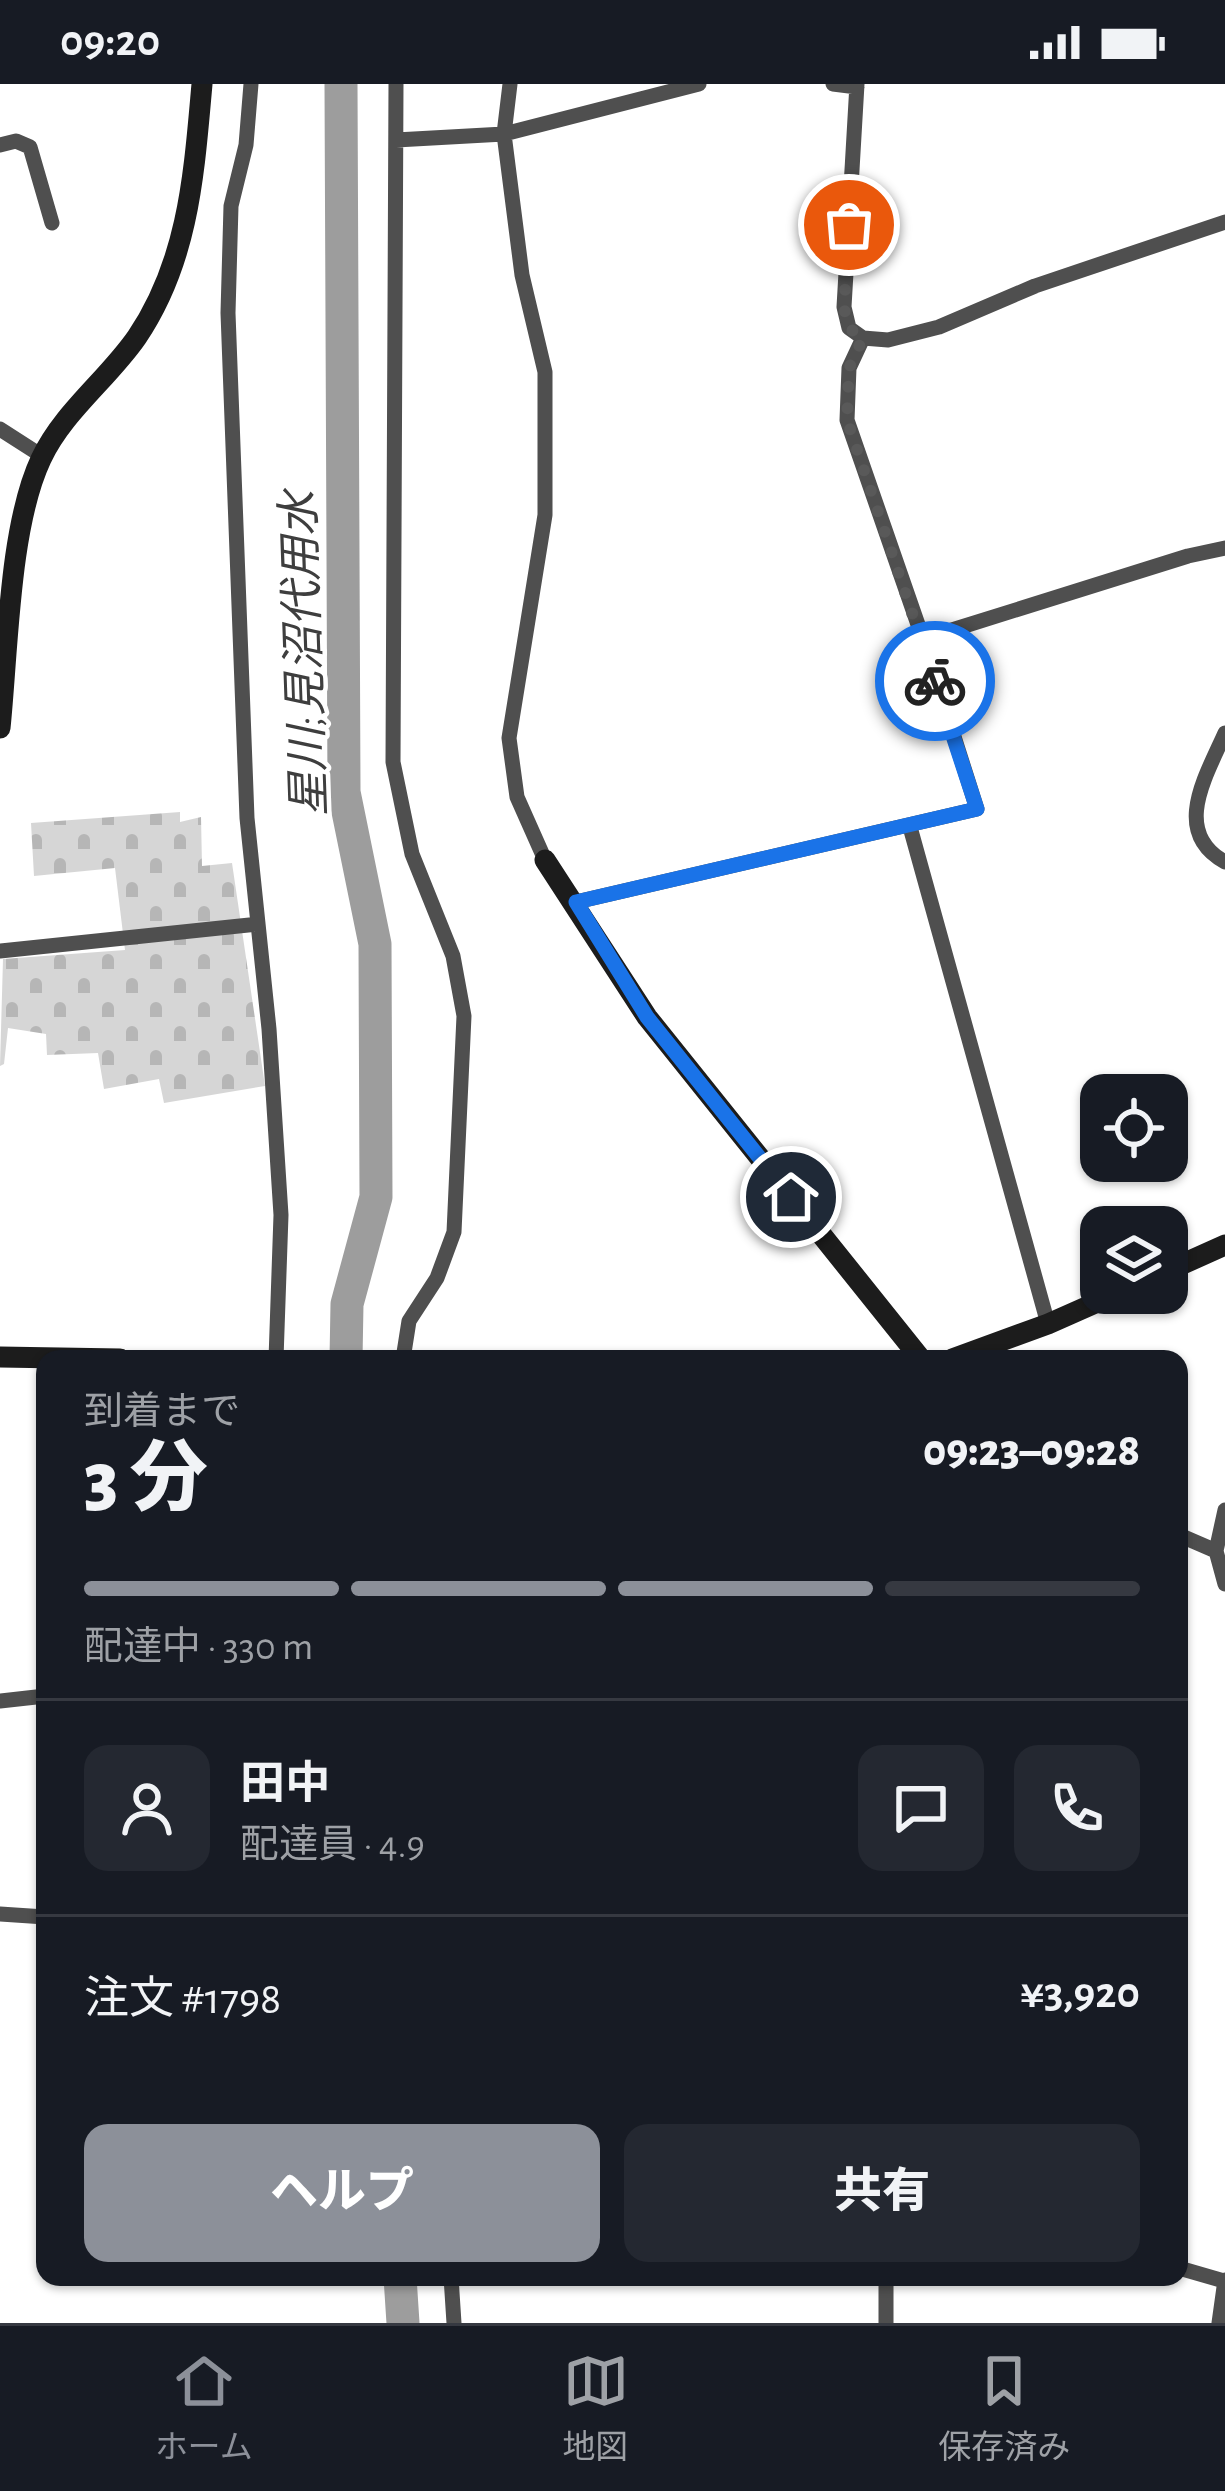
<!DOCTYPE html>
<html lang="ja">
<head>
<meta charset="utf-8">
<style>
  body { margin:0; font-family:"Alegreya Sans","Noto Sans JP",sans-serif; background:#242831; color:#f1f3f6; height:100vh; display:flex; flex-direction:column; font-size:45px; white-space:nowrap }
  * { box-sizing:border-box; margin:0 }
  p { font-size:39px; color:#9ea1a6 }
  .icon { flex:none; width:66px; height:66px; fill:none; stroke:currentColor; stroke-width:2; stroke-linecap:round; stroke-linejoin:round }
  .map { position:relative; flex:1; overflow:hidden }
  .details { position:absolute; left:36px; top:1266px; width:1152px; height:936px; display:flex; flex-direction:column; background:#171b24; border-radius:24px; box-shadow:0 3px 9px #0004 }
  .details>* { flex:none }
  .fabs { position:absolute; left:1080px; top:990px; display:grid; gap:24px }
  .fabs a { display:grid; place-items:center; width:108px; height:108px; border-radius:24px; background:#171b24; box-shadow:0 3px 9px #0004; font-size:60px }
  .pin { position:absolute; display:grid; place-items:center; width:102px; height:102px; color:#fff; margin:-51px; border:6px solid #fff; border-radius:50%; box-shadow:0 3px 12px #0007 }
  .courier { position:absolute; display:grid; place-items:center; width:120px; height:120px; margin:-60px; border:9px solid #1a73e8; border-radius:50%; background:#fff; color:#222; box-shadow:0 3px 15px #0007 }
  .overview em { font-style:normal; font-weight:800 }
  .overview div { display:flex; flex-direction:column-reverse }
  .overview { display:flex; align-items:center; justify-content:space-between; height:204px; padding:0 48px }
  h1 { font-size:78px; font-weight:800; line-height:90px }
  .bar { display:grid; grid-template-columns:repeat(4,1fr); gap:18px 12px; align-content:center; height:144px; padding:0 48px }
  .bar i { height:15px; border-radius:9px; background:#363941 }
  .bar .active { background:#8c9099 }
  .bar p { grid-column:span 4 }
  .line { display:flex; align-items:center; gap:30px; padding:0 48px; border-top:3px solid #363941 }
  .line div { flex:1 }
  .round { display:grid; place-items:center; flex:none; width:126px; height:126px; border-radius:24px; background:#242831 }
  .button { display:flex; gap:24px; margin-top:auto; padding:24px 48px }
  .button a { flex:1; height:138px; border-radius:24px; background:#8c9099; color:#fff; font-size:48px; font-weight:800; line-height:138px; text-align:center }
  .button a+a { background:#242831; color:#f1f3f6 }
  .status { display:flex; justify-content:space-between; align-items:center; height:84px; padding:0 60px; background:#171b24; direction:ltr }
  .status svg { height:33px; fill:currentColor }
  .tab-bar { display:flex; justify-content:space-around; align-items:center; height:168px; border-top:3px solid #363941; background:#171b24; font-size:33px; color:#9ea1a6 }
  .tab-bar a { display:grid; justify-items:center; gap:6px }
  .tab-bar .active { color:#8c9099 }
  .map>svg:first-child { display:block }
  .cemetery { fill:url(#cemetery-stones) }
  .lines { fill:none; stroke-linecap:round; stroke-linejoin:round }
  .river { stroke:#9d9d9d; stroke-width:33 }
  .street { stroke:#4f4f4f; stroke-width:15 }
  .secondary { stroke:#1c1c1c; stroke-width:21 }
  .done { stroke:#595959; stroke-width:12; stroke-dasharray:0 21.6 }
  .route { stroke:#1a73e8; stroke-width:15 }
  .labels { text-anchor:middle; stroke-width:9; stroke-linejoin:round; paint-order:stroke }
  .water-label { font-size:45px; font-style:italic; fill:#3e3e3e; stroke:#fff }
</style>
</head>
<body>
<div class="status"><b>09:20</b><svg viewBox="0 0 49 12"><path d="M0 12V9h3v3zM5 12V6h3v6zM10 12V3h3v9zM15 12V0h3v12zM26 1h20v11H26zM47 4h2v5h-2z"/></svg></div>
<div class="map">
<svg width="1225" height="2239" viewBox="0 0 1225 2239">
  <defs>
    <pattern id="cemetery-stones" width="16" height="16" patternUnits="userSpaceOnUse" patternTransform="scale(3)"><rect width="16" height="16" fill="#d6d6d6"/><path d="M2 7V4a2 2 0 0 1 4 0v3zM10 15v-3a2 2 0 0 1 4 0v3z" fill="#b6b6b6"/></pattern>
  </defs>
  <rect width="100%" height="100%" fill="#fff"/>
  <path class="cemetery" d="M180,728V738L201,733L202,782L232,779L265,1002L164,1019L159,995L104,1005L98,969L47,971L46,950L8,944L4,980L0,982L3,875L125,866L115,784L34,792L31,739Z"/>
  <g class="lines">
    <path class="river" d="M341,0L344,708L375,860L376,1113L347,1220L346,1275
      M400,2193L403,2239"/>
    <path class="street" d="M251,0L246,61L231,122L228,229L247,734L269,945L281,1131L276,1275
      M396,0L393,678L412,770L453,872L464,932L454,1148L437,1194L409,1237L403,1275
      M510,0L504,50L522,191L545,288V431L509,654L517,713L545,776
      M833,0L857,3
      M857,0L844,223L849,244L863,254L888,256L939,243L1035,202L1225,138
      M396,56L504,50L699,0
      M0,61L16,57L30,63L52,139
      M0,345L42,372
      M923,555L1188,472L1225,464
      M1225,649C1206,692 1171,748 1225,778
      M910,743L1048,1240
      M576,818L977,725L923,555L847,336L849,284L863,254
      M0,867L258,840
      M1225,1426L1216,1467L1225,1500
      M1179,1451L1216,1467
      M0,1617L45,1612
      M0,1830L45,1833
      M1179,2184L1224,2197
      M451,2193L454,2239
      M886,2193V2239
      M1219,2239L1225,2196"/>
    <path class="secondary" d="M0,644C8,566 9,443 41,375C63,328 108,295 137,253C189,176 194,89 202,0
      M545,776L647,933L921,1275
      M1167,1187L1225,1161
      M0,1273L120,1275
      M952,1275L1048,1240L1118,1209"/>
  </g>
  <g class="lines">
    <path class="done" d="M849,141L844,224L849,244L863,254L849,284L847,336L935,597"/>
    <path class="route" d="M791,1113L647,933L576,818L977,725L935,597"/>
  </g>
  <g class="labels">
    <g class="water-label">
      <text transform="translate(303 570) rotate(-92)" y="16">星川;見沼代用水</text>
    </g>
  </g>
</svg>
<div class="fabs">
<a><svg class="icon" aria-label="locate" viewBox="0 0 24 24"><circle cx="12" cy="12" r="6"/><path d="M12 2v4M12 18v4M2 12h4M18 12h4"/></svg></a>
<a><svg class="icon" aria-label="layers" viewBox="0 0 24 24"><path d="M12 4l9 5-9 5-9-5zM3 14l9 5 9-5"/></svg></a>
</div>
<div class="pin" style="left:849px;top:141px;background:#ea580c"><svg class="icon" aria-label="bag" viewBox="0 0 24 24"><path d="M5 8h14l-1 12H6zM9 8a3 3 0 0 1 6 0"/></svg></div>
<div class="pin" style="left:791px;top:1113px;background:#1f2937"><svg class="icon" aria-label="home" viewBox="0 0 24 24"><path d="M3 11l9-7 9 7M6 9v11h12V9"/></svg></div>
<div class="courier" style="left:935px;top:597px"><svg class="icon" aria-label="bike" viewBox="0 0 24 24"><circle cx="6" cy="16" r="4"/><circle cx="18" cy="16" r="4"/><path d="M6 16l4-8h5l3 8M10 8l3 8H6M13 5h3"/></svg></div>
<section class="details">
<div class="overview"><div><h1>3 分</h1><p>到着まで</p></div><em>09:23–09:28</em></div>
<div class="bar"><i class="active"></i><i class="active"></i><i class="active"></i><i></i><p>配達中 · 330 m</p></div>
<div class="line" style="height:216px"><a class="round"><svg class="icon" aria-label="person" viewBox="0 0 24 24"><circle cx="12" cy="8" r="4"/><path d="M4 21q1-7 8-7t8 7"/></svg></a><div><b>田中</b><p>配達員 · 4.9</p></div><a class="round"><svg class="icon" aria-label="chat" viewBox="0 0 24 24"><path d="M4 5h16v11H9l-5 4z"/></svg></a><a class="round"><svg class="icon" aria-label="phone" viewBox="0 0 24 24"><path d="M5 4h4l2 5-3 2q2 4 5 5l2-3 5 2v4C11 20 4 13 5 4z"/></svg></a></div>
<div class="line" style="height:156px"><div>注文 #1798</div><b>¥3,920</b></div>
<div class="button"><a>ヘルプ</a><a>共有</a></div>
</section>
</div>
<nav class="tab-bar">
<a class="active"><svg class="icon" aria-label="home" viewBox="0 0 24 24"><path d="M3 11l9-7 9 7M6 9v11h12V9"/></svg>ホーム</a>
<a><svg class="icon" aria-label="map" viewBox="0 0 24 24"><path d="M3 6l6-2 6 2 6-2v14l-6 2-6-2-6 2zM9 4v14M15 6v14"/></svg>地図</a>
<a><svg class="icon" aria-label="saved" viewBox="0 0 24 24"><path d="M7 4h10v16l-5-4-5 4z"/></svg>保存済み</a>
</nav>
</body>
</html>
